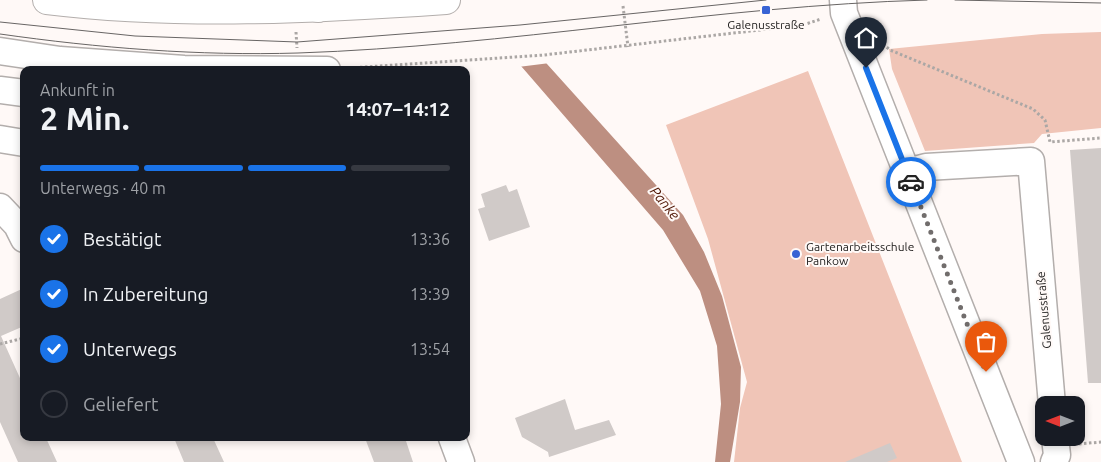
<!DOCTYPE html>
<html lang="de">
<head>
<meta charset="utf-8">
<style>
  body { margin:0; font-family:Ubuntu,sans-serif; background:#242831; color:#f1f3f6; height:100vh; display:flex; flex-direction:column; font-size:19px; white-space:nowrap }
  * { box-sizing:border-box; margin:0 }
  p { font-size:16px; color:#9ea1a6 }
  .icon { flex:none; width:28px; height:28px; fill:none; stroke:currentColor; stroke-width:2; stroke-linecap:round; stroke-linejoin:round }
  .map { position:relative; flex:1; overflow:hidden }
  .side { position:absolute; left:20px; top:66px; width:450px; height:375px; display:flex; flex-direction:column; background:#171b24; border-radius:10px; box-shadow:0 2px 8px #0003 }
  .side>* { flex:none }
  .needle { width:32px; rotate:270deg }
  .fabs { position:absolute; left:1035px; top:396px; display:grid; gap:10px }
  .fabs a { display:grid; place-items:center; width:50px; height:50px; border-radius:10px; background:#171b24; box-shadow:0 2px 8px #0003; font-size:25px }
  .pin { position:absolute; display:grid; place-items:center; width:42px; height:42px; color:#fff; margin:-51px -21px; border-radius:50% 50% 50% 0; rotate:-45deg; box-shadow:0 0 5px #0007 }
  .pin .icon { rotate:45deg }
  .courier { position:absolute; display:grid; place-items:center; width:50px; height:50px; margin:-25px; border:4px solid #1a73e8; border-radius:50%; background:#fff; color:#222; box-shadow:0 1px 6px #0007 }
  .overview em { font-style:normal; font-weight:600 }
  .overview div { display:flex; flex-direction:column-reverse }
  .overview { display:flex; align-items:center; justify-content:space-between; height:85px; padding:0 20px }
  h1 { font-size:32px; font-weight:600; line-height:38px }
  .bar { display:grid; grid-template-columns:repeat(4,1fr); gap:8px 5px; align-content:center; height:60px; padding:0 20px }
  .bar i { height:6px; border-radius:4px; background:#363941 }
  .bar .current { background:#1a73e8 }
  .bar p { grid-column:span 4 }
  ol { padding:0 20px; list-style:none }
  li { display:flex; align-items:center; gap:15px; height:55px }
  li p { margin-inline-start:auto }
  li .icon { padding:5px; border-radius:50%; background:#1a73e8; color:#fff; stroke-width:4 }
  li:last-child { color:#9ea1a6 }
  li i { width:28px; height:28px; border:2px solid #363941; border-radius:50% }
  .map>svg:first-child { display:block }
  .green { fill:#f0c5b7 }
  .water { fill:#bd8f81 }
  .pier { fill:#fff9f7 }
  .building { fill:#d0cac8 }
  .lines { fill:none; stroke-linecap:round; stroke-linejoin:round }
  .minor-casing { stroke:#b3aeac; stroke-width:29 }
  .major-casing { stroke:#b3aeac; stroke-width:30 }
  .highway-casing { stroke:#b3aeac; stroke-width:30 }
  .path { stroke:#aba7a5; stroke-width:3; stroke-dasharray:2.5 2.5; stroke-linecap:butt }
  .minor { stroke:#fff; stroke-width:26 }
  .major { stroke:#fff; stroke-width:28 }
  .highway { stroke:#fff; stroke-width:28 }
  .tram { stroke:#686564; stroke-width:1 }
  .done { stroke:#716d6c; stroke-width:5; stroke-dasharray:0 9 }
  .route { stroke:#1a73e8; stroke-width:6 }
  .poi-dot { fill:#3863d4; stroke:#fff9f7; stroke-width:2 }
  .labels { text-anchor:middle; stroke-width:4; stroke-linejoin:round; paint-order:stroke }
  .poi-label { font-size:12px; fill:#242221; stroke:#fff9f7 }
  .street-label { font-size:12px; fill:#242221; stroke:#fff9f7 }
  .water-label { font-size:14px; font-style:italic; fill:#4e1503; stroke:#fff9f7 }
</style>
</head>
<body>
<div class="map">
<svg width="1101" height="462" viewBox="0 0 1101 462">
  <rect width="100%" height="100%" fill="#fff9f7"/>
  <path class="green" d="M1101,32V128L1042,134L1034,143L925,151L892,69L889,49L1042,34Z
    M808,71L962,462H734L740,408L747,382L708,239L666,125Z"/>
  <path class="water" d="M469,0H496L547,64L683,215L704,252L722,296L741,367L740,402L730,462H715L721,404L717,346L700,291L663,230L521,66Z"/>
  <path class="pier" d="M466,0H499L550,63L518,67Z"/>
  <path class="building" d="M1101,148V383H1088L1070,150Z
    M506,185L509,192L517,189L530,227L489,241L478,209L485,207L481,194Z
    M24,288V326L1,336L24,387V438H46L57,462H18L0,422V299Z
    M565,399L575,430L609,420L616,435L549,457L548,452L522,437L515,418Z
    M174,438H213L224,462H184Z
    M365,438H405L413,462H374Z
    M890,443L897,458L887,462H845Z"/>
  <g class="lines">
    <g class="minor-casing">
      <path id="minor" d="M843,0L844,13L1021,462
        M0,51L60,60L184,69L327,70
        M0,90L24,93
        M0,139L24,143
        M907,172L926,167L1031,161L1052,405
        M0,207L17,225L24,239
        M452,438L461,462
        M1054,462L1057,455L1055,438"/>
    </g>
    <g class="major-casing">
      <path id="major" d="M47,0C180,16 314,9 446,0"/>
    </g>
    <g class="highway-casing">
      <path id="highway" d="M314,0L318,8"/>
    </g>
    <path class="path" d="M623,6L628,47
      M296,32L297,48
      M883,44L890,50L1033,109L1045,120L1050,142L1101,138
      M350,68L544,55L803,25L821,19
      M0,344L24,338
      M1079,444L1101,442"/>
    <use href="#minor" class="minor"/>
    <use href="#major" class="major"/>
    <use href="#highway" class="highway"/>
    <path class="tram" d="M955,0L1101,3
      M0,22L135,36L297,42L520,25L766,0
      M0,34C98,48 199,56 298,53C508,46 716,6 927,0"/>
  </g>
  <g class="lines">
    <path class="done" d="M911,182L986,372"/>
    <path class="route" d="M866,68L911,182"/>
  </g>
  <g class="poi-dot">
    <rect x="761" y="5" width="10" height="10" rx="2.5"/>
    <circle cx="796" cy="254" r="5"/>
  </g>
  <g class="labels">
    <g class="poi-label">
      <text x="766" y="29">Galenusstraße</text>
      <text x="806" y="251" text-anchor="start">Gartenarbeitsschule<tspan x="806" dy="14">Pankow</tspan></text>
    </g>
    <g class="street-label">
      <text transform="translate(1044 310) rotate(-95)" y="4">Galenusstraße</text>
    </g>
    <g class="water-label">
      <text transform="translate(665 203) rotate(51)" y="5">Panke</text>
    </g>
  </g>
</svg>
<div class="fabs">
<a><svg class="needle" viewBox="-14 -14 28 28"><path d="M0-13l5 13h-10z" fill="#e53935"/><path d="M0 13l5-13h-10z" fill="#9ea1a6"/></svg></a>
</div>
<div class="pin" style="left:986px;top:372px;background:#ea580c"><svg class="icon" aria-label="bag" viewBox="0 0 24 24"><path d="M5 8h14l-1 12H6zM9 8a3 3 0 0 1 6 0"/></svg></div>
<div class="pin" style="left:866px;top:68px;background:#1f2937"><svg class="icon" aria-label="home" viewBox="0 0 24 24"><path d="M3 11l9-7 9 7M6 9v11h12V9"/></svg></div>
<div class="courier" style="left:911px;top:182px"><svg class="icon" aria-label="car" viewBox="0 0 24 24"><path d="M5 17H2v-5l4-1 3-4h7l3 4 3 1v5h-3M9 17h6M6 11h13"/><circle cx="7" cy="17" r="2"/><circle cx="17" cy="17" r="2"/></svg></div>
<section class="side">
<div class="overview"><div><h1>2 Min.</h1><p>Ankunft in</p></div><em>14:07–14:12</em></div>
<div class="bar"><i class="current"></i><i class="current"></i><i class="current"></i><i></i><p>Unterwegs · 40 m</p></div>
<ol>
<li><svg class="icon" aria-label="check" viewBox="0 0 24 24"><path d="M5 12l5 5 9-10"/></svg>Bestätigt<p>13:36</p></li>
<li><svg class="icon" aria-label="check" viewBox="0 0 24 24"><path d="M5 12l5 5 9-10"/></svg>In Zubereitung<p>13:39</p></li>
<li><svg class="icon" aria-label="check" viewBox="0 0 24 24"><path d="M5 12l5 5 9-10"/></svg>Unterwegs<p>13:54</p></li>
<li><i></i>Geliefert</li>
</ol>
</section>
</div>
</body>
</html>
